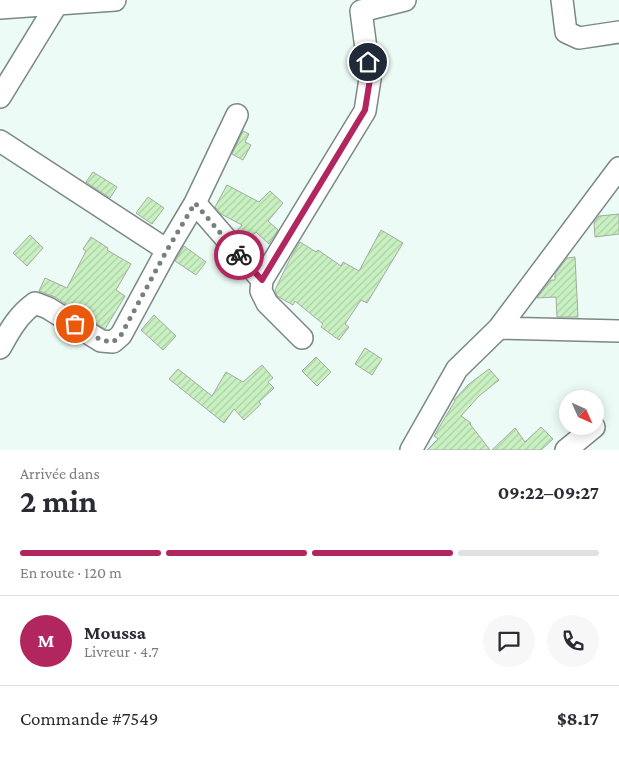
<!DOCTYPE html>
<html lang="fr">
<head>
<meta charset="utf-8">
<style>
  body { margin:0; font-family:"Crimson Pro",serif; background:#f7f7f7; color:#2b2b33; height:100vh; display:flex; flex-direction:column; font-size:19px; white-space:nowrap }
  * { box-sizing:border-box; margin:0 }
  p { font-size:16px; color:#7c7c81 }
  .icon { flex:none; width:28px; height:28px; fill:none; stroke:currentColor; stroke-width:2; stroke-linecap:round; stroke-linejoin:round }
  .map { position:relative; height:450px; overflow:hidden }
  .sheet { display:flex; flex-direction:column; background:#fff; flex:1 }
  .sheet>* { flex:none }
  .needle { width:32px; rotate:135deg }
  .fabs { position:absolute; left:559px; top:390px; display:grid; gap:10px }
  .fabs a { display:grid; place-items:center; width:45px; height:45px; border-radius:50%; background:#fff; box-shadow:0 2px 12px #0003; font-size:25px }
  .pin { position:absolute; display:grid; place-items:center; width:42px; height:42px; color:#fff; margin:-21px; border:2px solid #fff; border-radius:50%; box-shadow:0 1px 5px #0007 }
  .courier { position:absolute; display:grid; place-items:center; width:50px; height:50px; margin:-25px; border:4px solid #b22660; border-radius:50%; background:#fff; color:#222; box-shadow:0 1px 6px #0007 }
  .overview em { font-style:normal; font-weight:700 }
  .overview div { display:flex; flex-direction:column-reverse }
  .overview { display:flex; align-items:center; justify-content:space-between; height:85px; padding:0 20px }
  h1 { font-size:32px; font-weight:700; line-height:38px }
  .bar { display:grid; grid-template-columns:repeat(4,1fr); gap:8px 5px; align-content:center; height:60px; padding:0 20px }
  .bar i { height:6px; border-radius:4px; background:#e1e1e2 }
  .bar .active { background:#b22660 }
  .bar p { grid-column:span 4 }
  .line { display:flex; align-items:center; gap:12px; padding:0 20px; border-top:1px solid #e1e1e2 }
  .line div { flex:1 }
  .round { display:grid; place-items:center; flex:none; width:52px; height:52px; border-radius:26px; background:#f7f7f7 }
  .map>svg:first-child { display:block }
  .building { fill:url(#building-hatch); stroke:#a4aca2 }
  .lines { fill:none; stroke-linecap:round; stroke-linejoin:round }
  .minor-casing { stroke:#7b8985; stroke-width:24 }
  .minor { stroke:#fff; stroke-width:21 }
  .done { stroke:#77807d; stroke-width:5; stroke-dasharray:0 9 }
  .route { stroke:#b22660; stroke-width:6 }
</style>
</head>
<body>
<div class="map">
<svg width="619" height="450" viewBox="0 0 619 450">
  <defs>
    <pattern id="building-hatch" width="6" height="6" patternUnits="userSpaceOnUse" patternTransform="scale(1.25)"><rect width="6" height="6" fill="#c8f0c0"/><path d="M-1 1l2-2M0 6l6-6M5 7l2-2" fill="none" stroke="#adcfa6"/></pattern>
  </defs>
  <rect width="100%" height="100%" fill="#ecfbf6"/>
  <path class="building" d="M243,131L249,134L245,142L251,145L243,160L232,154Z
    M93,172L117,187L110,198L86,182Z
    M227,185L259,202L270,191L283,203L268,221L278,230L269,244L256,232L246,243L236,232L242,225L221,214L215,207Z
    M148,197L164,208L152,224L136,213Z
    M619,214V234L595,237L594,222L599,216Z
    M381,230L403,243L367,303L361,300L345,324L349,327L339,340L321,327L323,324L295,301L293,305L277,296L275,290L290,259L300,242L316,252L318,250L341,266L343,262L359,271Z
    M30,235L43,248L27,266L13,253Z
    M91,237L108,248L107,250L131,264L116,290L125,296L105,329L55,297L39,291L45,278L67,288L86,251L83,249Z
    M184,246L206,262L196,275L175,261Z
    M575,257L578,317H557L556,297L537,298L551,280H555V274L567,258Z
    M154,315L176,336L163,350L141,330Z
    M365,348L382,359L372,375L355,364Z
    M316,357L331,372L317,386L302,371Z
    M262,365L273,378L268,382L274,388L259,402L261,404L244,420L234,409L224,423L169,379L178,369L212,396L226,372L243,382Z
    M489,369L499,380L479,396L461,416L471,423L470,424L490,450H427L438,439L434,436L455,401L454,400L469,384Z
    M541,427L553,439L541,450H492L515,428L525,442Z"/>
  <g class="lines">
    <g class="minor-casing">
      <path id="minor" d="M562,0L566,32L579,38L619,32
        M0,8L115,0
        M0,97L57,4
        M0,141L167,250L121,335L113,342L101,341L48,308L35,303C18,315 10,330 0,348
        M195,203L237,115
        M167,250L195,203L262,280L365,111L370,79L361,11L405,0
        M262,280L261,291L267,303L302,338
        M499,328L619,331
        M411,450L457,369L499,328L619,168
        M566,450L594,427"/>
    </g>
    <use href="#minor" class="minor"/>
  </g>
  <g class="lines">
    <path class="done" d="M75,324L101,340L113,342L121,335L167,250L195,203L239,255"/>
    <path class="route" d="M239,255L262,280L365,110L370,79L368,62"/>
  </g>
</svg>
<div class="fabs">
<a><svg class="needle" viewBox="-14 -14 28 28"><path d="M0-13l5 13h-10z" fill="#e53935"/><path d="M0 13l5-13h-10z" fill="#7c7c81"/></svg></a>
</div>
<div class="pin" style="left:75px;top:324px;background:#ea580c"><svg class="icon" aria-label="bag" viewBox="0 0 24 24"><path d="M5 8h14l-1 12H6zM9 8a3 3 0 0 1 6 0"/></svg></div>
<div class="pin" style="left:368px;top:62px;background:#1f2937"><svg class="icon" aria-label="home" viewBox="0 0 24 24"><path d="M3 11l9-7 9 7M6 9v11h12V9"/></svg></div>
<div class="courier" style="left:239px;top:255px"><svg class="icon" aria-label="bike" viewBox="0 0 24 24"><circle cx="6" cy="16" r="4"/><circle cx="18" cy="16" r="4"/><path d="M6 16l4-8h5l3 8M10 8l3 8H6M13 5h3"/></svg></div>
</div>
<section class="sheet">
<div class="overview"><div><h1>2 min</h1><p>Arrivée dans</p></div><em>09:22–09:27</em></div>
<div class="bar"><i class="active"></i><i class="active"></i><i class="active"></i><i></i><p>En route · 120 m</p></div>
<div class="line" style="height:90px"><b class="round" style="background:#b22660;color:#fff">M</b><div><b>Moussa</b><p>Livreur · 4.7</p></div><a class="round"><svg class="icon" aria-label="chat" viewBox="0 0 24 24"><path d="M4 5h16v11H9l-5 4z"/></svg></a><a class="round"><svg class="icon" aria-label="phone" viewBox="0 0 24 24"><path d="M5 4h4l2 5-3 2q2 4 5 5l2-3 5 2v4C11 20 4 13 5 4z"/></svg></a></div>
<div class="line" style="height:65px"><div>Commande #7549</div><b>$8.17</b></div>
</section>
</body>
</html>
